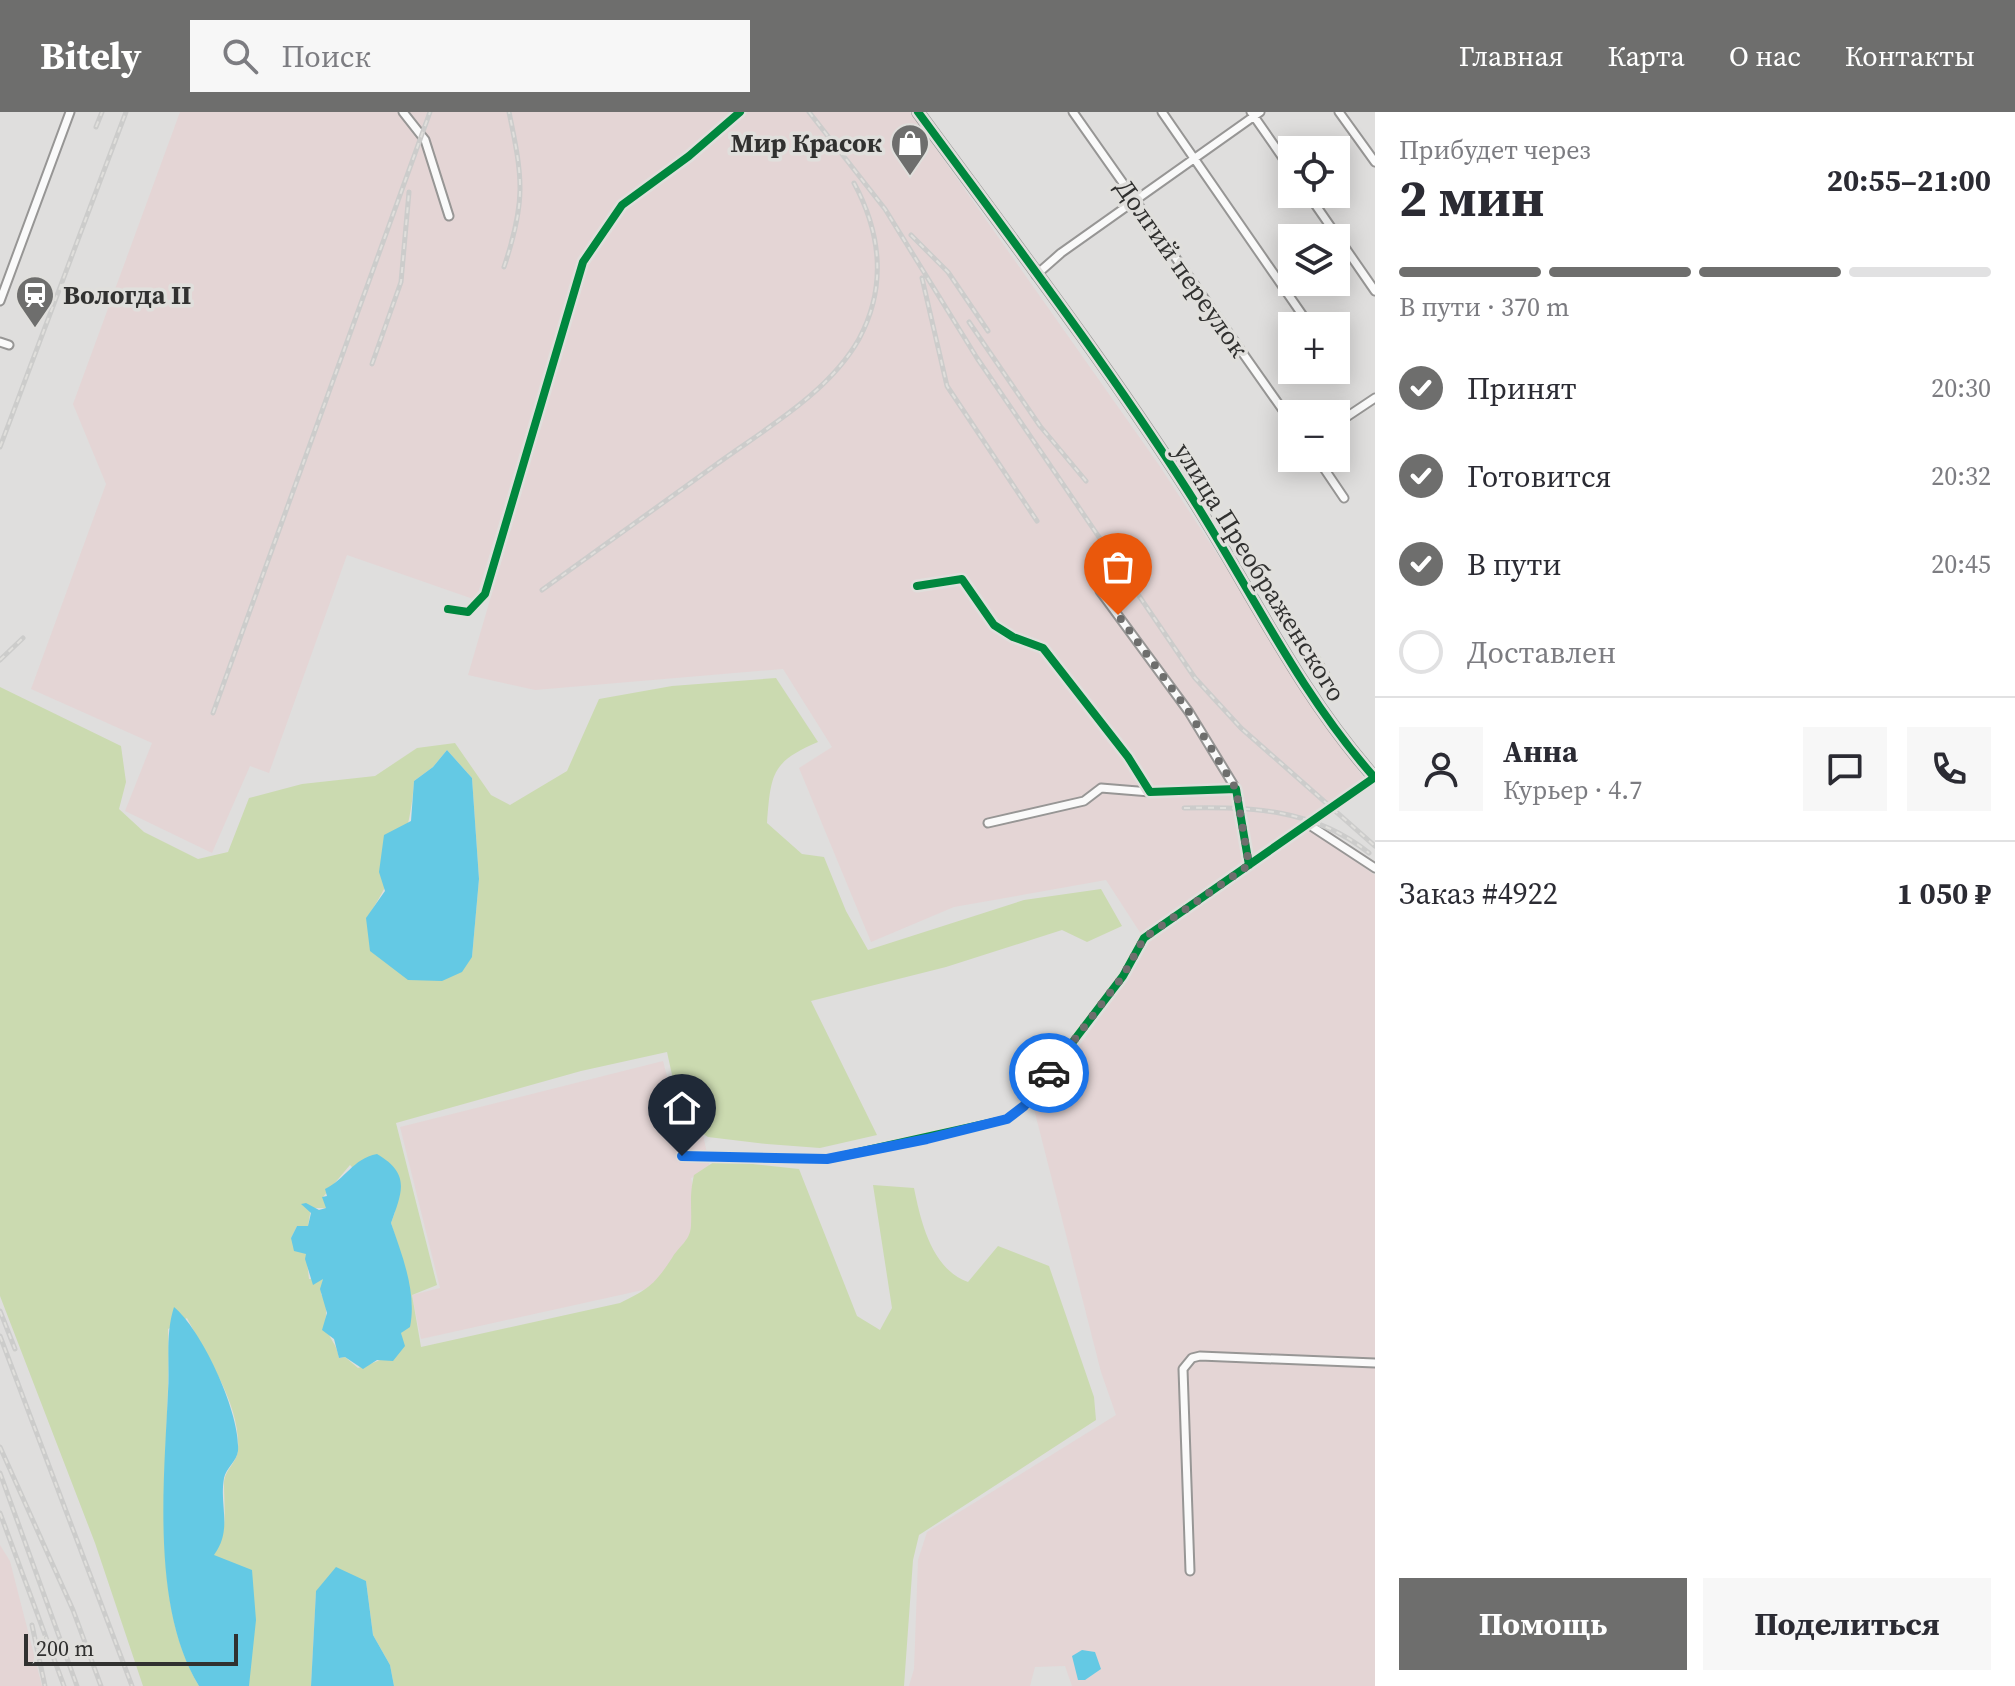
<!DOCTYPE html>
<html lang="ru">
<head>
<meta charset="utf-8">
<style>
  body { margin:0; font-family:"Source Serif 4",serif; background:#f7f7f7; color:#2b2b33; height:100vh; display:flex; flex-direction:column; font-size:30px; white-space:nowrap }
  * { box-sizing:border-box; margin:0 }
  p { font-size:26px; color:#7c7c81 }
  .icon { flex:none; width:44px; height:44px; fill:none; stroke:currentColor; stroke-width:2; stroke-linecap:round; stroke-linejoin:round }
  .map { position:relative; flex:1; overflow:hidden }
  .details { display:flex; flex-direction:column; background:#fff; width:640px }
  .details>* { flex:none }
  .buttons { position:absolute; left:1278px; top:24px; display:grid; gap:16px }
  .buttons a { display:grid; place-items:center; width:72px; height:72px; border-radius:0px; background:#fff; box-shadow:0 4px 20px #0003; font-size:40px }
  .scale { position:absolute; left:24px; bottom:20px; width:214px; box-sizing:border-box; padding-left:8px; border:4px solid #313130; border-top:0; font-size:22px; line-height:28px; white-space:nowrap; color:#313130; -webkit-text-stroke:6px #e0dfdc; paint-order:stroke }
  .pin { position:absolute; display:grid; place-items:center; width:68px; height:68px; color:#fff; margin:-82px -34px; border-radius:50% 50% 50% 0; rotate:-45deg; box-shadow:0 0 8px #0007 }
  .pin .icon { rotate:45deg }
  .courier { position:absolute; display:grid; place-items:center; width:80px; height:80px; margin:-40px; border:6px solid #1a73e8; border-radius:50%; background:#fff; color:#222; box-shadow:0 2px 10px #0007 }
  .head em { font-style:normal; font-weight:700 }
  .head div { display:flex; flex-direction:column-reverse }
  .head { display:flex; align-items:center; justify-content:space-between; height:136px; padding:0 24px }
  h1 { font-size:52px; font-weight:700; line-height:60px }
  .bar { display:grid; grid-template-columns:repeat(4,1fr); gap:12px 8px; align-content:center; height:96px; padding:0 24px }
  .bar i { height:10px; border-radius:6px; background:#e1e1e2 }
  .bar .on { background:#6e6e6d }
  .bar p { grid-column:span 4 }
  .line { display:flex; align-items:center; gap:20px; padding:0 24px; border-top:2px solid #e1e1e2 }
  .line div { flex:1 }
  .round { display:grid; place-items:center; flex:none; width:84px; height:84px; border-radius:0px; background:#f7f7f7 }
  ol { padding:0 24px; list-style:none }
  li { display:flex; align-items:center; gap:24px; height:88px }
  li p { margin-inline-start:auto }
  li .icon { padding:8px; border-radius:50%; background:#6e6e6d; color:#fff; stroke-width:4 }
  li:last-child { color:#7c7c81 }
  li i { width:44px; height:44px; border:4px solid #e1e1e2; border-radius:50% }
  .action { display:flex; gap:16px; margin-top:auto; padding:16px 24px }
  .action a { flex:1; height:92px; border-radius:0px; background:#6e6e6d; color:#fff; font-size:32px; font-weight:700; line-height:92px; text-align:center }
  .action a+a { background:#f7f7f7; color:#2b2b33 }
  header { display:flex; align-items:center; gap:48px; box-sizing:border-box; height:112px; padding:0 40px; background:#6e6e6d; color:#fff }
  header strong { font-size:38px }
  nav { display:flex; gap:44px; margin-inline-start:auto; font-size:28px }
  .search { width:560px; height:72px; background:#f7f7f7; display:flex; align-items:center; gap:20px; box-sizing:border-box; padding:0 28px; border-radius:0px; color:#7c7c81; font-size:30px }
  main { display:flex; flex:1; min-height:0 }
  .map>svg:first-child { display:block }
  .industrial { fill:#e4d5d5 }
  .green { fill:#cbdab0; fill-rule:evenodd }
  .water { fill:#64c9e4 }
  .building { fill:#b4b09a }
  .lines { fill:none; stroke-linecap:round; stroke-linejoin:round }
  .street-casing { stroke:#979695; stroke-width:11 }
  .secondary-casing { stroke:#979695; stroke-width:14 }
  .street { stroke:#fafafa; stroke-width:7 }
  .secondary { stroke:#fafafa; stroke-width:10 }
  .rail-casing { stroke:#cccccb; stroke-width:5 }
  .rail { stroke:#e0dfdc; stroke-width:2; stroke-dasharray:6; stroke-linecap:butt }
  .cycleway-casing { stroke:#e0dfdc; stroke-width:13 }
  .cycleway { stroke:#00873e; stroke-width:8 }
  .done { stroke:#6e6e6d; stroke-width:8; stroke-dasharray:0 14.4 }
  .route { stroke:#1a73e8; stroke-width:10 }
  .labels { text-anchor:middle; stroke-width:7; stroke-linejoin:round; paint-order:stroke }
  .poi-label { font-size:26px; font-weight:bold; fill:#313130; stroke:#e0dfdc; text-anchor:end }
  .street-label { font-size:26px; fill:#313130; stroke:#e0dfdc }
</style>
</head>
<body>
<header>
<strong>Bitely</strong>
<div class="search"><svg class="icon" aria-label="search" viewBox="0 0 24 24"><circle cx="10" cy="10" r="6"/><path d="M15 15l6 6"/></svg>Поиск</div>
<nav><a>Главная</a><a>Карта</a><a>О нас</a><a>Контакты</a></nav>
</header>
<main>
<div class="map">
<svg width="1375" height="1574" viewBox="0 0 1375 1574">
  <rect width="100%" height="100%" fill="#dfdedd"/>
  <path class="industrial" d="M180,0H732L686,40L618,89L579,147L476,488L347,443L269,661L250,654L212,741L125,699L152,631L31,577L106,372L73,292Z
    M747,0H910L1159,353L1364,667L1141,822L1106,768L954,795L871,830L799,656L832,635L783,557L535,578L468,563L588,152L626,97L693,49Z
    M1310,717L1375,763V1574H1072L1065,1554L1035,1555L1030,1574H909L914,1557L918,1448L927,1420L1116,1303L1101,1260L1034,997L1127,867L1147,829Z
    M663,949L682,1021L702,1018L711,1060L691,1066L711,1163L421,1227L412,1183L440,1176L400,1015Z
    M0,1433L10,1449L42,1574H0Z"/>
  <path class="green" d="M776,566L818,630C771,650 771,662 767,711L802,742L824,745L846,799L868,838L1024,788L1101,777L1122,814L1087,830L1062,818L946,855L811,889L877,1023L820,1036L767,1032L708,1025L682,1008L667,940L581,959L396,1011L437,1173L412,1183L421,1235L620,1191C650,1176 654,1173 672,1146C679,1134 690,1129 691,1114C692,1093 689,1085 694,1063L717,1048L799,1057L857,1204L880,1218L892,1196L873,1073L914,1076C921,1111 932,1157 968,1170L998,1134L1049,1154L1094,1285L1096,1308L919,1423L913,1448L904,1574H394L390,1553L373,1523L366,1469L316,1479L311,1574H249V1561L213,1443C229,1422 224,1397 224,1372C224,1358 237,1351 238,1338C241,1293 207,1245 187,1206L168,1217C173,1325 142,1478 199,1574H143L95,1431L0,1184V575L121,634L126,670L119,697L144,720L198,747L228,740L249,686L302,672L375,664L417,636L455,631L491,683L510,693L567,659L599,587L672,574ZM447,638L472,666L479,767L472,845L367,806C395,764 411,719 414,669L433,655ZM350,1053L395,1100L391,1111L404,1154L411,1208L401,1221L403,1236C388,1245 375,1251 358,1256L345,1245L339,1246C337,1234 333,1231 328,1221C322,1209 331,1195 321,1182L323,1166L309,1167L306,1142L291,1126L297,1114H308L311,1096H327L323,1085Z"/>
  <path class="water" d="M447,638L472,666L479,767L472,845L462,860L442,869L408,868L370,839L366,806L385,779L379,760L384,723L411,709L414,669L433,655Z
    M377,1042C411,1062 402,1080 391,1111C402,1143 417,1180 410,1215L401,1221L405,1234L393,1249L377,1248L363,1257L345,1245L339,1246L334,1227L322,1218L327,1201L320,1177L323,1167L313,1173L305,1147L306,1142L294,1139L291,1126L297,1114H308L311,1101L301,1092L306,1091L319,1098L326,1096L322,1085L327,1084L325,1077C346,1067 352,1047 377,1042Z
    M174,1195C202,1218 241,1302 238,1339C237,1349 226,1356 224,1366C219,1395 233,1417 214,1443L252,1458L256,1508L249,1574H199C151,1495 164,1370 168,1280C170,1251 165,1223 174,1195Z
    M336,1455L366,1469L373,1523L390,1553L394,1574H311L316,1479Z
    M1082,1538L1095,1540L1101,1557L1085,1568H1078L1072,1544Z"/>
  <path class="building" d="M1320,544L1338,574L1330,579L1309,551Z"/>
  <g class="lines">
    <g class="street-casing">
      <path id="street" d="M403,0L425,28L449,104
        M1073,0L1292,311
        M1162,0L1310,214
        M1251,0L1292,59
        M1339,0L1375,50
        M1308,82L1375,179
        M1036,163L1061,141L1260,0
        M0,189L70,0
        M0,230L9,233
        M1336,252L1340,258
        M1336,312L1375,286
        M1317,346L1344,386
        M917,474L962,467L994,513L1013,525L1043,536L1128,645L1150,680L1236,677L1249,753
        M1100,479L1189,600L1236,677
        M448,497L468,500L485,482L583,150L622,93L689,44L740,0
        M988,711L1084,689L1101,676L1150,680
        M1308,712L1375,756
        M682,1044L827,1047L1007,1007L1024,994L1123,864L1144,826L1375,665
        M1190,1459L1183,1257L1192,1246L1200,1244L1375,1251"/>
    </g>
    <g class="secondary-casing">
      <path id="secondary" d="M918,0C1009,124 1103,247 1186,376C1248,472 1298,580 1375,666"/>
    </g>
    <use href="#street" class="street"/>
    <use href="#secondary" class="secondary"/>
    <g class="rail-casing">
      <path id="rail" d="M809,0L885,97L977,246L1195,566L1241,616L1375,734
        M96,15L102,0
        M911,123L948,160L988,219
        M504,155C526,89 523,67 509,0
        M922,166L947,274L1037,409
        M969,210L1040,314L1086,369
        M372,252L401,170L409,80
        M0,335L126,0
        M542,478C599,437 656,396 714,354C763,318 828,282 859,227C887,175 881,121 854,71
        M0,548L23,526
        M213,601L430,0
        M1184,696C1251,695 1313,696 1369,741
        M0,1199L15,1237
        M0,1224L132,1574
        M0,1335L73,1498L101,1574
        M0,1361L77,1574
        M0,1401L64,1574
        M32,1513L45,1574"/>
    </g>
    <use href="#rail" class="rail"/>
    <g class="cycleway-casing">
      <path id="cycleway" d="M918,0C1009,124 1103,247 1186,376C1248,472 1298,580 1375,666
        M917,474L962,467L994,513L1013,525L1043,536L1128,645L1150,680L1236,677L1249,753
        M448,497L468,500L485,482L583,150L622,93L689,44L740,0
        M682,1044L827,1047L1007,1007L1024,994L1123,864L1144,826L1375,665"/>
    </g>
    <use href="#cycleway" class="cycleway"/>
  </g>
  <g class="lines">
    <path class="done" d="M1049,961L1123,864L1144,826L1249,753L1236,677L1189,600L1118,503"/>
    <path class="route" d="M682,1044L827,1047L927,1027L1007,1007L1024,994L1049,961"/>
  </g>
  <defs>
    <g id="shop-pin" transform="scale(2)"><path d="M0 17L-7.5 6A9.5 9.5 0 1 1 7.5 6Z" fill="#6e6e6d" stroke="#e0dfdc"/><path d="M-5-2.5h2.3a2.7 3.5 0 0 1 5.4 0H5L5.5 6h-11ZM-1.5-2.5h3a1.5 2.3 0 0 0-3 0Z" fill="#fff"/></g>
    <g id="station-pin" transform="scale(2)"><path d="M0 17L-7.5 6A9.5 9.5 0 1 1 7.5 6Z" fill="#6e6e6d" stroke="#e0dfdc"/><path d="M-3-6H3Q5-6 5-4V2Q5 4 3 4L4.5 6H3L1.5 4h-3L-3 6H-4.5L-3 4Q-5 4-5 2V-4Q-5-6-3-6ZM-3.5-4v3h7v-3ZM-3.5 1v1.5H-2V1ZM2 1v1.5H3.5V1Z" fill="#fff"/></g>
  </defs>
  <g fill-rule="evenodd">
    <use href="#shop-pin" x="910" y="31"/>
    <use href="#station-pin" x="35" y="183"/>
  </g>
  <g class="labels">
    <g class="poi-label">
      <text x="882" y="40">Мир Красок</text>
      <text x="63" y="192" text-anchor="start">Вологда II</text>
    </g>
    <g class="street-label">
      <text transform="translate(1182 156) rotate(55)" y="9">Долгий переулок</text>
      <text transform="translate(1260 460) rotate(58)" y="9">улица Преображенского</text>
    </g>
  </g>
</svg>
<div class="buttons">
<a><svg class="icon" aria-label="locate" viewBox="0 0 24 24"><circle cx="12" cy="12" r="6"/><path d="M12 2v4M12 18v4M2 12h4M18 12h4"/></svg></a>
<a><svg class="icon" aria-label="layers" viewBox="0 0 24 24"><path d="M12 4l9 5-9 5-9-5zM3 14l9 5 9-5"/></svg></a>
<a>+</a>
<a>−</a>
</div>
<div class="scale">200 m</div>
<div class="pin" style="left:1118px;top:503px;background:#ea580c"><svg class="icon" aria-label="bag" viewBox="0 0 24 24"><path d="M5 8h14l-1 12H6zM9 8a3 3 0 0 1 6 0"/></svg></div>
<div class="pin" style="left:682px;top:1044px;background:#1f2937"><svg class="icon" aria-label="home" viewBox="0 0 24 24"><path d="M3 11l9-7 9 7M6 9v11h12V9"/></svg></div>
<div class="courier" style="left:1049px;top:961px"><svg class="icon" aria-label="car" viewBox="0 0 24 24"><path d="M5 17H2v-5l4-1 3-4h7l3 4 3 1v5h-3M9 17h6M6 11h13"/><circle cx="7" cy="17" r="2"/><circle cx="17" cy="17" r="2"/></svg></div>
</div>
<section class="details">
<div class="head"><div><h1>2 мин</h1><p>Прибудет через</p></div><em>20:55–21:00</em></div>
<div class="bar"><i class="on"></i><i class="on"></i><i class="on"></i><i></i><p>В пути · 370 m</p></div>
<ol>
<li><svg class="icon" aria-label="check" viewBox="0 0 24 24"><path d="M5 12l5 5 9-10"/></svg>Принят<p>20:30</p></li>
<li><svg class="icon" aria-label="check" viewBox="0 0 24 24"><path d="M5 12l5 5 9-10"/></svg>Готовится<p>20:32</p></li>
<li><svg class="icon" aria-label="check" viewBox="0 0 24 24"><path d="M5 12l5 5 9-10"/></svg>В пути<p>20:45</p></li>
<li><i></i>Доставлен</li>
</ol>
<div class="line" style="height:144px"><a class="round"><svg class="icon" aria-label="person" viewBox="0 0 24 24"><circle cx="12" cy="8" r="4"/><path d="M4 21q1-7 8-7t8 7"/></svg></a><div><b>Анна</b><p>Курьер · 4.7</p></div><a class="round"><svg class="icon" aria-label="chat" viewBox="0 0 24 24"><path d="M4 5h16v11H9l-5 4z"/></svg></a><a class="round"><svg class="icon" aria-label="phone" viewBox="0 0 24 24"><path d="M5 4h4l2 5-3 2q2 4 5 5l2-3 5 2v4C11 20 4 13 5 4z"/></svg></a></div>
<div class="line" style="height:104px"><div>Заказ #4922</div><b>1 050 ₽</b></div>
<div class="action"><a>Помощь</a><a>Поделиться</a></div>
</section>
</main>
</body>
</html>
